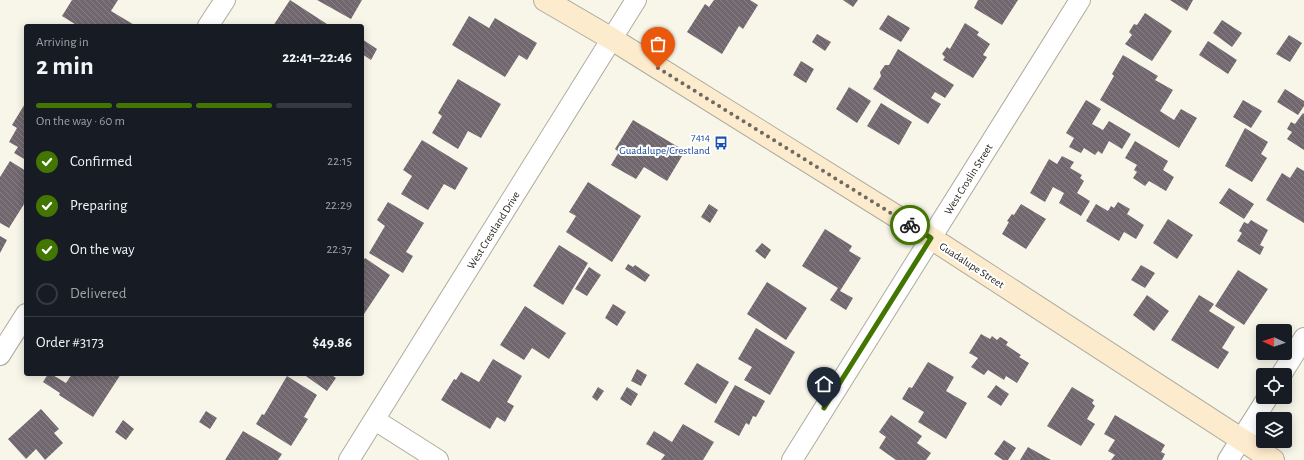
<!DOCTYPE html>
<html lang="en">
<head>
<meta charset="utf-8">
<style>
  body { margin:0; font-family:"Alegreya Sans",sans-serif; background:#242831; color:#f1f3f6; height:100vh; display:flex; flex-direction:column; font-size:15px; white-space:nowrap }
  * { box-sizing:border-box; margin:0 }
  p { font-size:13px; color:#9ea1a6 }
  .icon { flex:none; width:22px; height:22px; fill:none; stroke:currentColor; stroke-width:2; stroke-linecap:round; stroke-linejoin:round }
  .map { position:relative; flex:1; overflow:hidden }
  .sheet { position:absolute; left:24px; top:24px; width:340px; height:352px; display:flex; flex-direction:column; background:#171b24; border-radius:4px; box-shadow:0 2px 10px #0003 }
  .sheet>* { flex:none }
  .needle { width:26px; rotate:273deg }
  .buttons { position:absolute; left:1256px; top:324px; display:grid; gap:8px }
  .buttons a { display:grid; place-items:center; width:36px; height:36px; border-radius:4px; background:#171b24; box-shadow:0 2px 10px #0003; font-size:20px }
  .pin { position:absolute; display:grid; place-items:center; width:34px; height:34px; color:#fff; margin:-41px -17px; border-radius:50% 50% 50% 0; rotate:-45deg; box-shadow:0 0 4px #0007 }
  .pin .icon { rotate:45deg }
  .courier { position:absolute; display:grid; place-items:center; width:40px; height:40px; margin:-20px; border:3px solid #427601; border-radius:50%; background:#fff; color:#222; box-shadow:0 1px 5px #0007 }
  .headline em { font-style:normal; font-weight:700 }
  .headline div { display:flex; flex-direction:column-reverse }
  .headline { display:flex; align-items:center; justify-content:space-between; height:68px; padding:0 12px }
  h1 { font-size:26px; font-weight:700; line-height:30px }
  .bar { display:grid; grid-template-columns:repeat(4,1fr); gap:6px 4px; align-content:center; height:48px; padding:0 12px }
  .bar i { height:5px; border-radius:3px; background:#363941 }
  .bar .on { background:#427601 }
  .bar p { grid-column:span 4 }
  .line { display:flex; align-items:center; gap:10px; padding:0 12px; border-top:1px solid #363941 }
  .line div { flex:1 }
  ol { padding:0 12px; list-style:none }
  li { display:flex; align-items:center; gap:12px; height:44px }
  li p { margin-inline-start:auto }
  li .icon { padding:4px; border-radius:50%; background:#427601; color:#fff; stroke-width:4 }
  li:last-child { color:#9ea1a6 }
  li i { width:22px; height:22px; border:2px solid #363941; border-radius:50% }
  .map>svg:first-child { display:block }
  .building { fill:url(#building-back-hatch) }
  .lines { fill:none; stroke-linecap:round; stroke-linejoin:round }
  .street-casing { stroke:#aeaca0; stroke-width:22 }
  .secondary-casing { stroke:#aeaca0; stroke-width:24 }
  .street { stroke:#fff; stroke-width:20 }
  .secondary { stroke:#fcebcd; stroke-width:22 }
  .done { stroke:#6c6b63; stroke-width:4; stroke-dasharray:0 7.2 }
  .route { stroke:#427601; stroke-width:5 }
  .labels { text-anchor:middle; stroke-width:4; stroke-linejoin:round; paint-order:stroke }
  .transit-label { font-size:11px; fill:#164399; stroke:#fff; text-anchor:end }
  .street-label { font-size:11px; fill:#21201b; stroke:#fff }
</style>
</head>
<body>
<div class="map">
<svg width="1304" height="460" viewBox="0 0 1304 460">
  <defs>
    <pattern id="building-back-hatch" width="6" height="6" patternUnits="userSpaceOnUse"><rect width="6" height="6" fill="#71676e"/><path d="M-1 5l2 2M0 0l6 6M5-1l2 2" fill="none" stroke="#888085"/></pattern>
  </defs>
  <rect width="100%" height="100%" fill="#f8f6e9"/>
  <path class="building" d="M72,0H118L111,11L136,26H78L62,16Z
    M290,0L330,26H273Z
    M317,0H362L351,19Z
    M714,0H750L758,5L743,29L739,26L722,54L687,32L705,4L709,7Z
    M843,0H858L853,7Z
    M978,0H1018L1002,25L974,8Z
    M1170,0H1193L1187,11Z
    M1145,13L1172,31L1152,61L1125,44L1132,35L1129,32L1134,24L1137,25Z
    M888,15L910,28L901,42L879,29Z
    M469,16L489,28L495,18L537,43L527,60L519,55L505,77L452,45Z
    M1222,20L1242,33L1232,47L1213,33Z
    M965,23L979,32L977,35L990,44L983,55L987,57L973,78L943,60L945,57L942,54L947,47L950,49Z
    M817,34L831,42L825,51L812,42Z
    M1289,35L1302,43L1290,62L1276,54Z
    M362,39L377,49L371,60L362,54Z
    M1208,41L1237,60L1228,74L1199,55Z
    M898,49L954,85L945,98L935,92L931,98L941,104L928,124L873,89L881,76L880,72L885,65H889Z
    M1123,55L1158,76L1155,80L1173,90L1160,111L1174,120L1181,109L1197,118L1179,148L1100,100L1114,76L1112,74Z
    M801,61L814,69L806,83L793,75Z
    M458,79L501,104L481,138L468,131L458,149L432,133L442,116L438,113Z
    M849,87L871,101L857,123L836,109Z
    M1285,89L1304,101V106L1298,115L1277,102Z
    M1086,100L1101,109L1092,124L1103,130L1109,121L1131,134L1122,149L1109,141L1102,154L1098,151L1095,155L1084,148L1081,153L1069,147L1074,138L1066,133Z
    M1243,100L1262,111L1251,128L1233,117Z
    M26,102V160L14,153L18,147L9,142L17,128L12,125Z
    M881,103L912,122L899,145L867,126Z
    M1303,113L1304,114V150L1287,139L1292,132L1287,129L1291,122L1295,124Z
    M633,120L685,151L667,181L644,167L636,179L611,165L619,152L615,149Z
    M1245,128L1268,142L1261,154L1267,158L1252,182L1225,166Z
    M422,140L468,168L455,190L444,184L428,210L401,194L412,176L403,170Z
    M1135,141L1168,161L1163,170L1174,177L1166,191L1149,181L1145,186L1133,178L1137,172L1134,170L1137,165L1125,158Z
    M1062,156L1074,162L1070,168L1082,175L1080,178L1084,181L1077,193L1090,201L1081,216L1059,203L1064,193L1053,187L1045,202L1030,193L1049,159L1057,164Z
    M10,161L26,171V201L9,228L0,223V177Z
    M1297,167L1304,171V223L1266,200L1282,173L1290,178Z
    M588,182L641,216L612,262L566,232L576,216L569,212Z
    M1229,188L1254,204L1244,219L1219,203Z
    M388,202L424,223L406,252L413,256L403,273L369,253L385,226L377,220Z
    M1118,202L1130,209L1127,214L1144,225L1136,239L1124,232L1119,241L1086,221L1096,204L1108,211L1111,206L1114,208Z
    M709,204L718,210L710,223L701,217Z
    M1021,204L1046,219L1026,249L1002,234L1009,222L1007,221L1012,214L1014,215Z
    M1168,219L1193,235L1177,259L1153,243Z
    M1251,220L1268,230L1260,245L1264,247L1260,255L1237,241L1242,233L1239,231L1244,222L1248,224Z
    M825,229L852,246L849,251L861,258L840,291L853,298L846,310L830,300L838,288L802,266Z
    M0,236L7,240L0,253Z
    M762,243L771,250L765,259L755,251Z
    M559,245L588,263L563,305L533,286Z
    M365,258L390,275L362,317V262Z
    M628,264L633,267L635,265L650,275L645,282L625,269Z
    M1141,265L1155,273L1145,288L1131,280Z
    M589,267L601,275L587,296L575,289Z
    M1238,270L1268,289L1244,325L1215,306Z
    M767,282L807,308L786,340L747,314Z
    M1147,295L1169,311L1154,331L1133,315Z
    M1199,295L1214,304L1209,311L1235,327L1222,348L1229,352L1218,369L1171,340Z
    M613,304L626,312L617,326L605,318Z
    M525,306L566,333L549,359L532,348L524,360L500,345Z
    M756,328L795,352L770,395L744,380L752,367L738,359Z
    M981,334L990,339L992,336L997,340L1000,337L1002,338L1008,342L1006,345L1021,355L1019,357L1029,363L1017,383L1006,376L1004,380L988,370L984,375L971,367L978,358L969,353Z
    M493,359L522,376L507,402L514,406L505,422L497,417L490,429L441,400L454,379L456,380L461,372L479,382Z
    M928,362L954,377L946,391L967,403L946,439L918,422L924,412L902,399L909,387L912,388Z
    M697,363L729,382L716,404L684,384Z
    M637,369L647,375L641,386L631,381Z
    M48,374H51L66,383L72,374H121L93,417L59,395L60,393L43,382Z
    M303,374H330L336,378L327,391Z
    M287,376L317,395L304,417L308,419L291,446L256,424L262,414L264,415Z
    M735,385L765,401L756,417L753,416L749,425L746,423L739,436L714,422Z
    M996,385L1009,394L1001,406L987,397Z
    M598,387L604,391L597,401L592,397Z
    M627,387L638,394L631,406L620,399Z
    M1072,387L1094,400L1092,403L1095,406L1087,419L1095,424L1081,446L1047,426Z
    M41,409L59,429L54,433L63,443L45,460L36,449L26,459L8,439Z
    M206,411L217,418L210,429L199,422Z
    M891,415L922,436L917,443L931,453L926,460H896L879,448L886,437L879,432Z
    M1115,415L1165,445L1161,452L1165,454L1162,460H1111L1115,455L1108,451L1115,440L1104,434Z
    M123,420L134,429L126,440L115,432Z
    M683,424L714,442L703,460H661L665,455L646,444L654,431L672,442Z
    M243,431L282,454L278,460H225Z
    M1004,440L1016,448L1008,460H1003L994,454Z
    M1028,447L1051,460H1020Z"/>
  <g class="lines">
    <g class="street-casing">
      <path id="street" d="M208,26L225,0
        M0,355L26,314
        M1281,375L1304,338
        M375,420L438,460
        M349,460L636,0
        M792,460L1080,0
        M1228,460L1268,397"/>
    </g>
    <g class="secondary-casing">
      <path id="secondary" d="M545,0L612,39L931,238L1273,460"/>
    </g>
    <use href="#street" class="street"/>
    <use href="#secondary" class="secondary"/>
  </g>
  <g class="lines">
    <path class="done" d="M658,68L910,225"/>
    <path class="route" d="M824,408L931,238L910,225"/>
  </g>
  <defs>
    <g id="bus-bare" transform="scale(1.08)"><path d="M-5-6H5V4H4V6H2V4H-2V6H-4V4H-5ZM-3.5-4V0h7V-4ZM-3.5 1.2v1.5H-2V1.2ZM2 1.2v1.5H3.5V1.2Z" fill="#1a4fb4" stroke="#fff" stroke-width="2.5" paint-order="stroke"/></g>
  </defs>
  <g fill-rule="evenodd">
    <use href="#bus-bare" x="721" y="143"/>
  </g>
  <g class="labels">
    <g class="transit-label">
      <text x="710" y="141">7414<tspan x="710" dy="13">Guadalupe/Crestland</tspan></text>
    </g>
    <g class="street-label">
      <text transform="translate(968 179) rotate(-58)" y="4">West Croslin Street</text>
      <text transform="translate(493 230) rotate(-58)" y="4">West Crestland Drive</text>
      <text transform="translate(972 265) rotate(33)" y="4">Guadalupe Street</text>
    </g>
  </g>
</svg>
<div class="buttons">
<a><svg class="needle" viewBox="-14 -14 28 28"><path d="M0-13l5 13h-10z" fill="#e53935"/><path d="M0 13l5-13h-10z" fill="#9ea1a6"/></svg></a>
<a><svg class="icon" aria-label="locate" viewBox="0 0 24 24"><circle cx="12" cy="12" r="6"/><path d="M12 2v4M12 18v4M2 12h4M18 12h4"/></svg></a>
<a><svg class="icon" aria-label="layers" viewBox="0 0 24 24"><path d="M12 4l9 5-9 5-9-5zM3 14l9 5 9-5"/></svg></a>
</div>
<div class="pin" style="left:658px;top:68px;background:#ea580c"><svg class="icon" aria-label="bag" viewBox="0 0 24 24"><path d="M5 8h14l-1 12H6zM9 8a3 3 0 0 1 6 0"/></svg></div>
<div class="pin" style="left:824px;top:408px;background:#1f2937"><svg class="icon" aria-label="home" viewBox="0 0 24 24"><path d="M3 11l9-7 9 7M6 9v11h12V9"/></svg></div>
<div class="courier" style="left:910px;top:225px"><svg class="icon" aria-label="bike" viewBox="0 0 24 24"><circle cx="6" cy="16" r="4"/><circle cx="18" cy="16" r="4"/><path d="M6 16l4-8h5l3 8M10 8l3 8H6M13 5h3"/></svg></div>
<section class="sheet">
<div class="headline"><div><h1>2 min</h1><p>Arriving in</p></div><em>22:41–22:46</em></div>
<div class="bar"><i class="on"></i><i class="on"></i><i class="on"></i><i></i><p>On the way · 60 m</p></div>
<ol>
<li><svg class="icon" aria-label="check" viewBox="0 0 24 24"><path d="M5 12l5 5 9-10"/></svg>Confirmed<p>22:15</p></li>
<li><svg class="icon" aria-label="check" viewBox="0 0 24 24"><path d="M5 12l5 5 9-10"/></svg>Preparing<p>22:29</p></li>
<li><svg class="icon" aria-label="check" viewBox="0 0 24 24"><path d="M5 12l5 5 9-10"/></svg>On the way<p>22:37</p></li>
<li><i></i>Delivered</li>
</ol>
<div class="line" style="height:52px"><div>Order #3173</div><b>$49.86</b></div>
</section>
</div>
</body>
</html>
